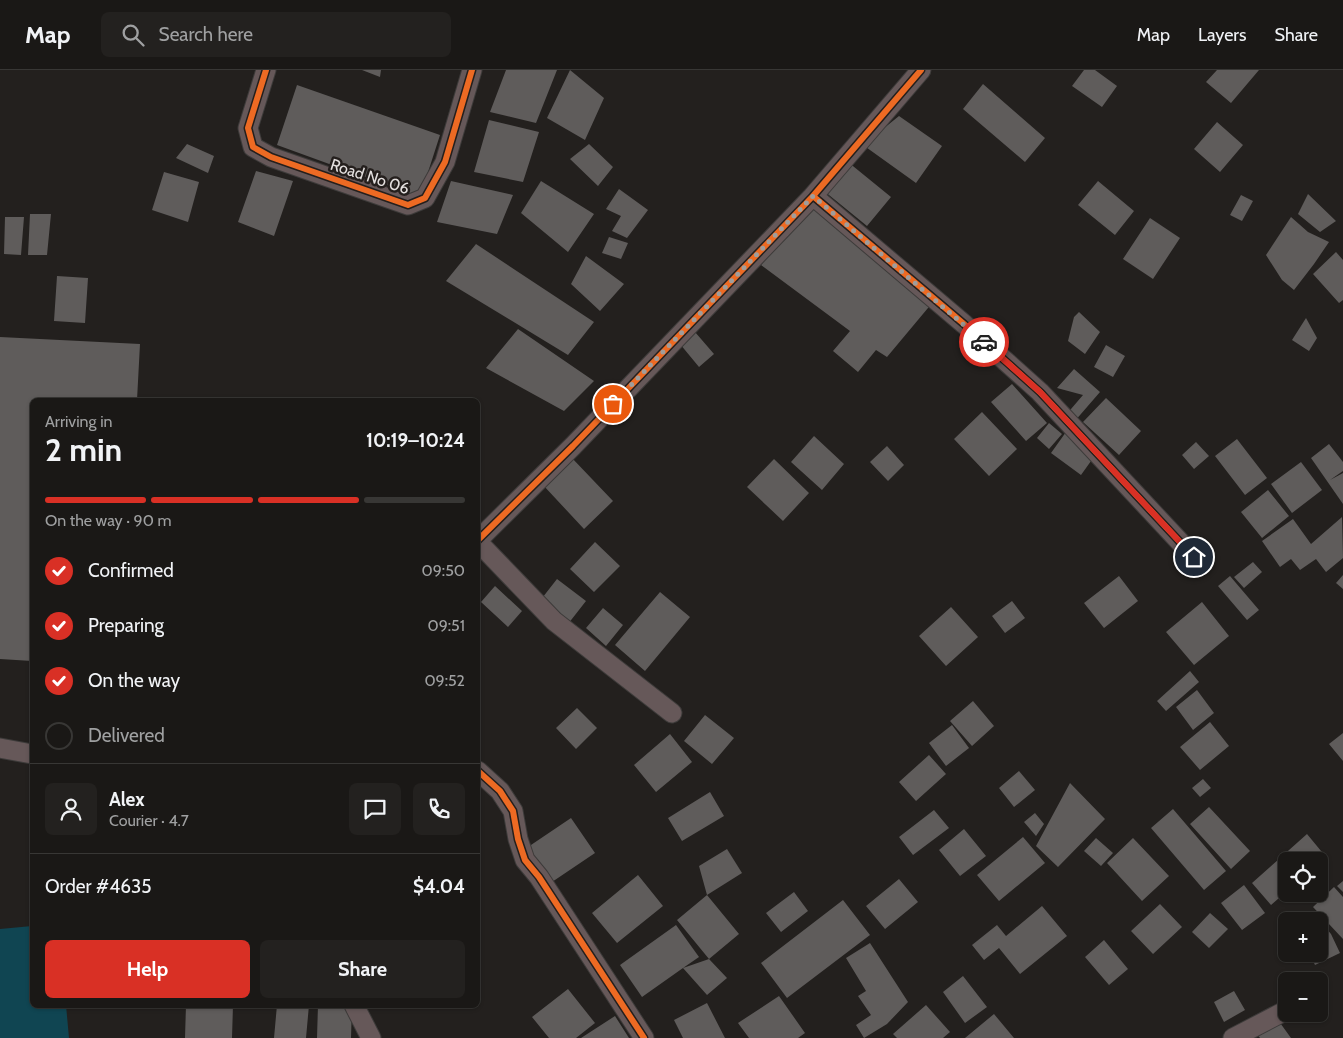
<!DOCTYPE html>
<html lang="en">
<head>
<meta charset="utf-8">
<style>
  body { margin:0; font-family:Cabin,sans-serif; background:#23211f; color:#f1f3f6; height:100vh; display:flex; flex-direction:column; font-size:19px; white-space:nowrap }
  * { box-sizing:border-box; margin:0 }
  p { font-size:16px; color:#9fa0a1 }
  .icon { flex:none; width:28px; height:28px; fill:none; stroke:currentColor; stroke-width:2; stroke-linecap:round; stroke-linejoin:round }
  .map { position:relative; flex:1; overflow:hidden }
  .sheet { position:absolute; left:30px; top:328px; width:450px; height:610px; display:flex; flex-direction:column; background:#1a1816; border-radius:8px; box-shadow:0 1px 4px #0004,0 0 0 1px #383735 }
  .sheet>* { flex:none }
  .controls { position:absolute; left:1278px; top:782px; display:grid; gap:10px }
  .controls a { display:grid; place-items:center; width:50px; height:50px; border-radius:8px; background:#1a1816; box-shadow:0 1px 4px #0004,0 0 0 1px #383735; font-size:25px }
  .pin { position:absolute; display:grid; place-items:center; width:42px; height:42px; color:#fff; margin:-21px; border:2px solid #fff; border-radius:50%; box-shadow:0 1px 5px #0007 }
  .courier { position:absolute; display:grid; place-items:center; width:50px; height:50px; margin:-25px; border:4px solid #d93025; border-radius:50%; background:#fff; color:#222; box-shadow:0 1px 6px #0007 }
  .summary em { font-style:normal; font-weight:700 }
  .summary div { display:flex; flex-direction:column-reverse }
  .summary { display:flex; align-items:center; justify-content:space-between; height:85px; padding:0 15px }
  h1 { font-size:32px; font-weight:700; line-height:38px }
  .bar { display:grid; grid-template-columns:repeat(4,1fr); gap:8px 5px; align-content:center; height:60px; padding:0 15px }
  .bar i { height:6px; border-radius:4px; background:#383735 }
  .bar .active { background:#d93025 }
  .bar p { grid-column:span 4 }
  .line { display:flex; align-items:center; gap:12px; padding:0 15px; border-top:1px solid #383735 }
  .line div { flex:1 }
  .round { display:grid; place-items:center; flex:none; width:52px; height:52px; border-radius:8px; background:#23211f }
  ol { padding:0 15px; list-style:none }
  li { display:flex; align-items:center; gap:15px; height:55px }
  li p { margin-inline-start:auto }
  li .icon { padding:5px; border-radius:50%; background:#d93025; color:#fff; stroke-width:4 }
  li:last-child { color:#9fa0a1 }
  li i { width:28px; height:28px; border:2px solid #383735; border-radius:50% }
  .primary-button { display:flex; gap:10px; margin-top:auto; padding:10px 15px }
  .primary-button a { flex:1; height:58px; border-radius:8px; background:#d93025; color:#fff; font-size:20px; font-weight:700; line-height:58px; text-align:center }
  .primary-button a+a { background:#23211f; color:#f1f3f6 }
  header { display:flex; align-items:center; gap:30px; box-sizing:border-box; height:70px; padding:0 25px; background:#1a1816; border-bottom:1px solid #383735 }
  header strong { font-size:24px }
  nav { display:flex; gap:28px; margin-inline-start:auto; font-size:18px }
  .search { width:350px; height:45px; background:#23211f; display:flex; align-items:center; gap:12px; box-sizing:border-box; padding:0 18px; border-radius:8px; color:#9fa0a1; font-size:19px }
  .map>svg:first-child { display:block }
  .water { fill:#104552 }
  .building { fill:#5f5c5b }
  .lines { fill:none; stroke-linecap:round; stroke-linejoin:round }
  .street-casing { stroke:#3d3b3a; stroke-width:21 }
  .street { stroke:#665859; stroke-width:19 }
  .cycleway-casing { stroke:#241f1d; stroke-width:9 }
  .cycleway { stroke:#ed6a23; stroke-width:6 }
  .done { stroke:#a09d9b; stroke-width:5; stroke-dasharray:0 9 }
  .route { stroke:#d93025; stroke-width:6 }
  .labels { text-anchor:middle; stroke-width:5; stroke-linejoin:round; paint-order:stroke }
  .street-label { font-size:16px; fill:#e4e0df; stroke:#241f1d }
</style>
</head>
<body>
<header>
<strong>Map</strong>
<div class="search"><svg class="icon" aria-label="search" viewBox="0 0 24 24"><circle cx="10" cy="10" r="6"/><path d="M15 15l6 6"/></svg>Search here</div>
<nav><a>Map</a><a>Layers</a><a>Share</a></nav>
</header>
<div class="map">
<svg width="1343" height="968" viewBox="0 0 1343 968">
  <rect width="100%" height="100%" fill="#23201e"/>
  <path class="water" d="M32,856V935H66L69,968H0V859Z"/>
  <path class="building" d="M362,0H381L380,7Z
    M506,0H557L536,53L490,42Z
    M570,0L604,28L585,70L547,48Z
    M1084,0H1095L1117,16L1102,37L1072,16Z
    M1217,0H1259L1231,33L1206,12Z
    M983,14L1045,68L1025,92L963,39Z
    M297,15L440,65L420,127L277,75Z
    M899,46L942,76L916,113L863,75Z
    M489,50L539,62L523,112L474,102Z
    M1217,52L1243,75L1220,102L1194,79Z
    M187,74L214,86L208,103L176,88Z
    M589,74L613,97L598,116L570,89Z
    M848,92L891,127L867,156L824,121Z
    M256,101L293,111L274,166L238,152Z
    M164,102L199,112L188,152L152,140Z
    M451,111L513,125L497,164L437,152Z
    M541,111L594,144L568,182L521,143Z
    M1098,111L1134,141L1115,165L1078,135Z
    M619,119L648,140L627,168L612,161L621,146L606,139Z
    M1308,124L1336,151L1320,162L1298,144Z
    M1241,125L1253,131L1242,151L1230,145Z
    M814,132L933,232L887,287L876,280L858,302L833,281L850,261L761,195Z
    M30,144H51L47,185H28Z
    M5,147H24L21,185L4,184Z
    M1291,147L1308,162L1329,172L1314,194L1294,220L1282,210L1266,185Z
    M1150,148L1180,168L1153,209L1123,189Z
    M609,167L628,173L621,189L602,183Z
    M476,174L594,252L568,285L446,211Z
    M1336,182L1343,190V230L1339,233L1313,204Z
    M586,186L624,214L600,241L571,214Z
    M57,206L88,208L85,253L54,251Z
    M1079,242L1100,262L1085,284L1068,271L1074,247Z
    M1306,248L1317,268L1309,281L1292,270Z
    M518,259L594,311L564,341L486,298Z
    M695,262L714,284L699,297L680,274Z
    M0,267L140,274L137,330H32V591L0,589Z
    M1106,275L1125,286L1113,307L1094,297Z
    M1074,299L1100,322L1074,352L1065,346L1083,325L1057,318Z
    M1012,314L1047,353L1026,371L991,332Z
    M1106,328L1141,361L1119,385L1083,352Z
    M982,342L1017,379L989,406L954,369Z
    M1049,353L1062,364L1049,379L1037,368Z
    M1066,362L1096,384L1081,405L1051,383Z
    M814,366L844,394L822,420L791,392Z
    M1237,369L1267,408L1245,425L1215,386Z
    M1196,372L1209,386L1194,399L1182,385Z
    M1329,374L1343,392V401L1330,410L1343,403V434L1311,388Z
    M887,376L904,395L888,411L870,392Z
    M571,387L613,431L584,459L543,415Z
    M774,389L809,423L783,451L747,417Z
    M1301,392L1322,420L1292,443L1271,414Z
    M1268,420L1289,446L1262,468L1241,442Z
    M1342,447L1343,488L1326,502L1316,489L1300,500L1291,489L1280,497L1262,471L1293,449L1311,474Z
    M595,472L620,496L594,522L570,499Z
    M1253,492L1262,502L1244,518L1234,507Z
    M1343,505V519L1336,513Z
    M1119,506L1138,531L1104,558L1084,533Z
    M1230,506L1259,540L1247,550L1218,516Z
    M557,509L586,531L568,554L539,532Z
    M495,516L522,541L508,557L481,532Z
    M660,522L690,547L645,601L615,575Z
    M1012,531L1025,548L1005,563L992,546Z
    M1202,532L1229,566L1194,595L1166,562Z
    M951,537L978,567L946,596L919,566Z
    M603,538L623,555L606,576L586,558Z
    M1190,601L1199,612L1166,641L1157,631Z
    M1197,620L1214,643L1193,660L1176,637Z
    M973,631L994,656L972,676L950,651Z
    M577,638L597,658L576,679L556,658Z
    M705,645L734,668L712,694L684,671Z
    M1210,652L1229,676L1200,700L1180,677Z
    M952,655L969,678L946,696L929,673Z
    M1343,663V691L1329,674Z
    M670,664L692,692L656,722L634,695Z
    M929,685L946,704L916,731L899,712Z
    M1019,701L1035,720L1014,737L999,718Z
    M1203,709L1211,718L1200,727L1192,718Z
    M1070,713L1105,749L1058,797L1036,776Z
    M710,722L724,746L682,771L668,748Z
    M1209,737L1250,781L1231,799L1190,754Z
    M1173,739L1226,801L1204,820L1151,758Z
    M934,740L949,758L913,785L899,767Z
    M1035,743L1044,754L1036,766L1024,752Z
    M571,748L595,783L552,812L528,777Z
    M964,759L986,786L960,806L939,780Z
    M1307,764L1326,787L1319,794V791H1286V822L1271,835L1252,813Z
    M1023,767L1045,793L999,831L977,805Z
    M1096,768L1113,783L1101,796L1084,781Z
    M1133,768L1169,806L1142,831L1107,793Z
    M727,779L742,803L707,825L699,796Z
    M638,805L663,836L617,873L592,843Z
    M899,809L918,832L885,859L866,836Z
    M1343,811V822L1337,816Z
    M1244,815L1265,843L1242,860L1221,833Z
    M1334,817L1343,827V869L1313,837Z
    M794,822L808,841L781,862L766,843Z
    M707,825L739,864L709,889L727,908L707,925L683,898L642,927L620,895L676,855L699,887L683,898L709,889L677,850Z
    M843,830L870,865L787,928L761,893Z
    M1160,834L1182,857L1153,884L1131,861Z
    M1042,836L1067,866L1020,904L999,878L984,890L972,875L997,855L1006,866Z
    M1210,843L1228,859L1209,878L1192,862Z
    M1314,844L1331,864L1340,883L1315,895L1310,884H1319V851H1299Z
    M1104,870L1128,899L1109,915L1085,887Z
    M870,873L908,932L887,954L864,968L856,955L871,945L858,926L866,921L846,888Z
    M963,906L987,937L965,953L943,922Z
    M568,919L595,953L576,968H549L532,947Z
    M1234,921L1245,940L1224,952L1214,932Z
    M779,926L805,963L798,968H749L738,953Z
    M707,933L725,968H683L674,950Z
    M186,935H233L232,968H185Z
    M277,935H309L306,968H274Z
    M318,935H352L351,968H317Z
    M926,935L950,962L943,968H897L893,964Z
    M994,944L1014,968H965Z
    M615,946L629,968H581Z
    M1278,950L1291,968H1260L1257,964Z"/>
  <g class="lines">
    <g class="street-casing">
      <path id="street" d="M266,0L248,58L253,77L271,87L408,135L425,128L445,92L472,0
        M813,126L964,254L1040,322L1194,487
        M478,470L573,376L813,126L921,0
        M478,472L554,551L672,643
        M0,678L32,684
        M478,701L500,721L513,741L518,769L525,790L539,807L644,968
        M354,935L371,968
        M1233,968L1281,943"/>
    </g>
    <use href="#street" class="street"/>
    <g class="cycleway-casing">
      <path id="cycleway" d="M266,0L248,58L253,77L271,87L408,135L425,128L445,92L472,0
        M813,126L964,254L1040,322L1194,487
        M478,470L573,376L813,126L921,0
        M478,701L500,721L513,741L518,769L525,790L539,807L644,968"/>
    </g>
    <use href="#cycleway" class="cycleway"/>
  </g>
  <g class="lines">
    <path class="done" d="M613,334L813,126L984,272"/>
    <path class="route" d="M984,272L1040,322L1194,487"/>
  </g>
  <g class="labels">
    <g class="street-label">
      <text transform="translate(370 106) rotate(18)" y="6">Road No 06</text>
    </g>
  </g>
</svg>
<div class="controls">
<a><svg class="icon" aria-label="locate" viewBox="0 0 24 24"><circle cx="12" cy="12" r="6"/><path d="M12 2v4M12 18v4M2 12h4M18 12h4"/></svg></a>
<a>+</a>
<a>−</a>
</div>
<div class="pin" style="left:613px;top:334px;background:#ea580c"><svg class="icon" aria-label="bag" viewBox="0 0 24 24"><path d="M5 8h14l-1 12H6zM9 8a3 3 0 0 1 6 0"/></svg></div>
<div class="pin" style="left:1194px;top:487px;background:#1f2937"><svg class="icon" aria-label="home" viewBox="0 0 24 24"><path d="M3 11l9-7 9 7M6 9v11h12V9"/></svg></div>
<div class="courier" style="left:984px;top:272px"><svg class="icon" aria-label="car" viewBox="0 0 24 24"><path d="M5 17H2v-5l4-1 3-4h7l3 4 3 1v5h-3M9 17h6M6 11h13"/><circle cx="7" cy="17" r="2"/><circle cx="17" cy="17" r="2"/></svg></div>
<section class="sheet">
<div class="summary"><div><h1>2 min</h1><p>Arriving in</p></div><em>10:19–10:24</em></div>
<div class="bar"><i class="active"></i><i class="active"></i><i class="active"></i><i></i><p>On the way · 90 m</p></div>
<ol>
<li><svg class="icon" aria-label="check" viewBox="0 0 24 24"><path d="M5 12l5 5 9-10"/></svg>Confirmed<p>09:50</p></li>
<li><svg class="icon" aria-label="check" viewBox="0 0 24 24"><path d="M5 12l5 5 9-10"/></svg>Preparing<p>09:51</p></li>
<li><svg class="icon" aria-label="check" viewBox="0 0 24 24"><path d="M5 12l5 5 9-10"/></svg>On the way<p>09:52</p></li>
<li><i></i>Delivered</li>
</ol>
<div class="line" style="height:90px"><a class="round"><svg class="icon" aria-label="person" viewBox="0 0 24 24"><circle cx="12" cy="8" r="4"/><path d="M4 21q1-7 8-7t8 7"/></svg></a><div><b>Alex</b><p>Courier · 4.7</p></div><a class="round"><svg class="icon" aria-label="chat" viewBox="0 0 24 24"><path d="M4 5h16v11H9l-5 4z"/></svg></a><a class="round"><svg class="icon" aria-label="phone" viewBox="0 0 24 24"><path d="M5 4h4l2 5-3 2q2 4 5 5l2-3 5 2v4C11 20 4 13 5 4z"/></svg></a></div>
<div class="line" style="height:65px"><div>Order #4635</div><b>$4.04</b></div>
<div class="primary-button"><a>Help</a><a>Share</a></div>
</section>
</div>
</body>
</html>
